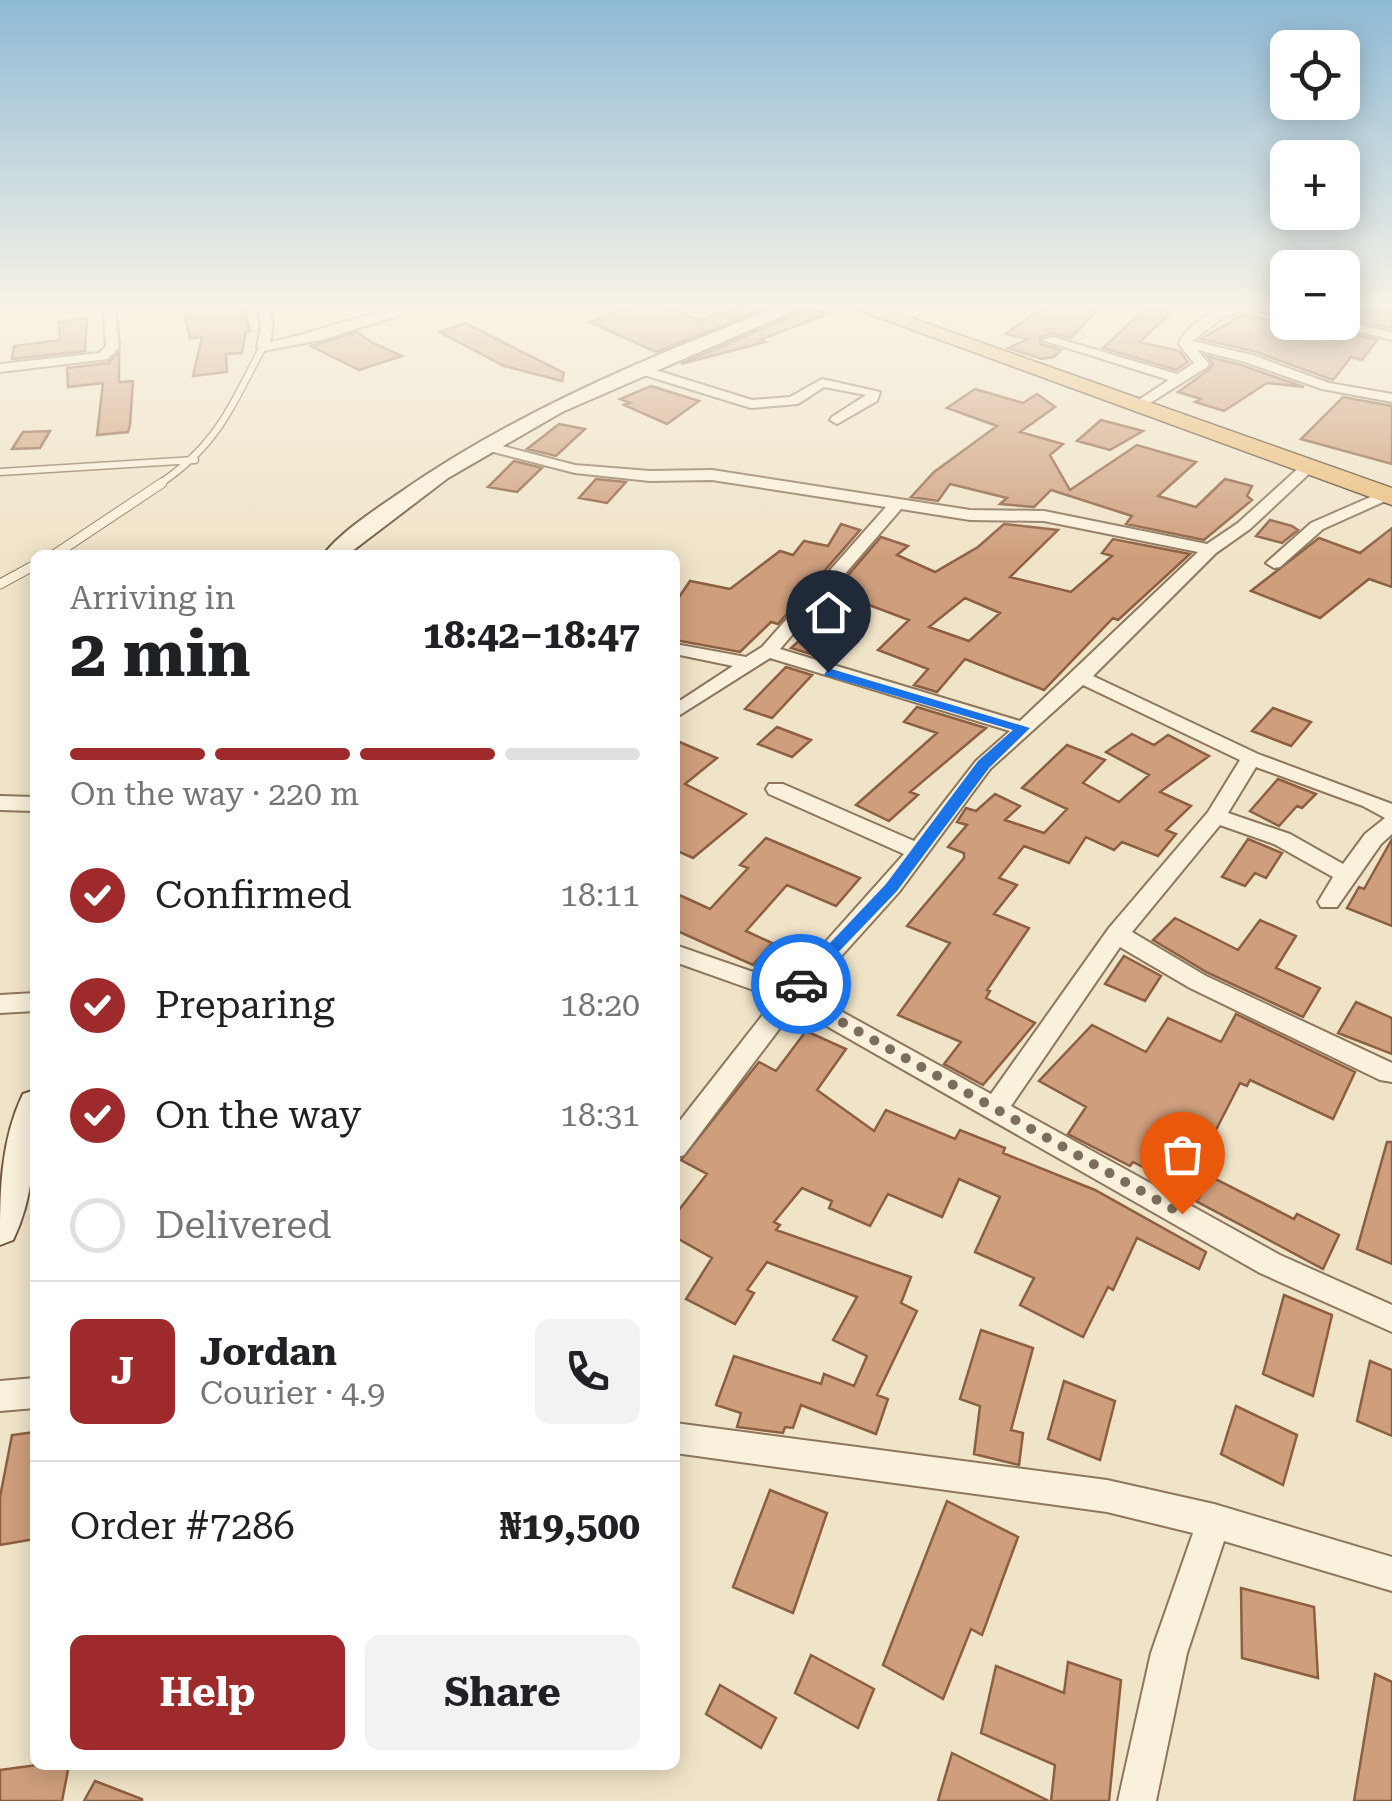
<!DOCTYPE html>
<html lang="en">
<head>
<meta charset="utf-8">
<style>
  body { margin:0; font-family:"Roboto Serif",serif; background:#f2f2f2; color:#202124; height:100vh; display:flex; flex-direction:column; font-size:38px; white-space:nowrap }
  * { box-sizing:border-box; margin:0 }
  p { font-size:32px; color:#757577 }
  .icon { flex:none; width:55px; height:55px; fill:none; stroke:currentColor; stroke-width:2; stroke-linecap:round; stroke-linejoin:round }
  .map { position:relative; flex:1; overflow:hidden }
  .side { position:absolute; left:30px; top:550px; width:650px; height:1220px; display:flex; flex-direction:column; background:#fff; border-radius:15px; box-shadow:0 5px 25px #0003 }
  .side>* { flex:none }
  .fabs { position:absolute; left:1270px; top:30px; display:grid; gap:20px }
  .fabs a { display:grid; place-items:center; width:90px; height:90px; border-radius:15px; background:#fff; box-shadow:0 5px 25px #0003; font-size:50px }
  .pin { position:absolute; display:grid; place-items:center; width:85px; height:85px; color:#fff; margin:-102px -42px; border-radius:50% 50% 50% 0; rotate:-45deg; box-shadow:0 0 10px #0007 }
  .pin .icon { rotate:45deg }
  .courier { position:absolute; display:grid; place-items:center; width:100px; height:100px; margin:-50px; border:8px solid #1a73e8; border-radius:50%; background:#fff; color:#222; box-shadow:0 2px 12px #0007 }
  .headline em { font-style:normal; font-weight:700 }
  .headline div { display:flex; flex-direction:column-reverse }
  .headline { display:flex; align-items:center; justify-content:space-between; height:170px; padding:0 40px }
  h1 { font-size:65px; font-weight:700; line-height:75px }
  .bar { display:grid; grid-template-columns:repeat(4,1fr); gap:15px 10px; align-content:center; height:120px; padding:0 40px }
  .bar i { height:12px; border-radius:8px; background:#e0e0e0 }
  .bar .selected { background:#9e2a2b }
  .bar p { grid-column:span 4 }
  .line { display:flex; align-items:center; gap:25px; padding:0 40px; border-top:2px solid #e0e0e0 }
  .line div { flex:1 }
  .round { display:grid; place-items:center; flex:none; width:105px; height:105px; border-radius:15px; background:#f2f2f2 }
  ol { padding:0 40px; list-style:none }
  li { display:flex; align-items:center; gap:30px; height:110px }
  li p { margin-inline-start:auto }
  li .icon { padding:10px; border-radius:50%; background:#9e2a2b; color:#fff; stroke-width:4 }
  li:last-child { color:#757577 }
  li i { width:55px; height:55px; border:5px solid #e0e0e0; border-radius:50% }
  .button { display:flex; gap:20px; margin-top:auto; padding:20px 40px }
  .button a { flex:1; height:115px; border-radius:15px; background:#9e2a2b; color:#fff; font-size:40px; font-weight:700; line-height:115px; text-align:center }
  .button a+a { background:#f2f2f2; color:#202124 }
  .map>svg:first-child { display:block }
  .building { fill:#cf9f7d; stroke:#8d5f41; stroke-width:2.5; fill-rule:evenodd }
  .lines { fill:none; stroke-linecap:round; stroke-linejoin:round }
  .service-far1-casing { stroke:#8d765c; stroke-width:9 }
  .service-casing { stroke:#8d765c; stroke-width:11 }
  .minor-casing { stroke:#8d765c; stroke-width:4 }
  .secondary-casing { stroke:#6f573f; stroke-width:4 }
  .trunk-casing { stroke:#5b4430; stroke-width:3 }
  .service-far1 { stroke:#faf1dc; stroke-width:6 }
  .service { stroke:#faf1dc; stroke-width:9 }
  .minor { fill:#faf1dc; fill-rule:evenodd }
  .secondary { fill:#faf1dc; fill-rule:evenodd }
  .trunk { fill:#eabe7c; fill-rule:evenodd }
  .route { fill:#1a73e8 }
  .done { stroke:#7c6e5b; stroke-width:10; stroke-dasharray:0 18 }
</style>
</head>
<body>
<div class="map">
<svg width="1392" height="1801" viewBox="0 0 1392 1801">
  <rect width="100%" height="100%" fill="#f0e4c8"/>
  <path class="building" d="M183,304H243L250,331L246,332L242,353L226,354L227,372L193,376L202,337L190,338Z
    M637,304H657L700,320L749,304H775L656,352L590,322Z
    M1048,304H1103L1071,338L1052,333L1039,338L1041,344L1061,350L1054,357L1042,359L1008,348L1028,339L1006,334Z
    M1383,304H1392V328L1342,318L1346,308L1376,312Z
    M1147,307L1171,312L1140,342L1180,351L1188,362L1176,370L1103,348Z
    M810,308L827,314L760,340L765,342L681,364Z
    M1244,314L1334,335L1336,330L1377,340L1362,360L1351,357L1333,380L1253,351L1201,339Z
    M87,318L85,351L12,359L14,346L60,340L59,322Z
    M465,323L564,373L562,381L504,366L440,332Z
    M357,332L371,342L402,356L359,370L311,346Z
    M119,352V382L133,381L130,425L128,432L97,435L103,383L68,387L67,368L108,363Z
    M1207,356L1241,365L1304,387L1267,383L1224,411L1195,402L1201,399L1178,392L1210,369L1213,364Z
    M651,386L699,401L667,424L624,405L630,403L620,399Z
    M975,389L1023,403L1037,394L1055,407L1020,432L1063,444L1050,455L1070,490L1137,445L1196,462L1158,496L1196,507L1225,479L1252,486L1247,496L1252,500L1204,540L1126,524L1132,516L1051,490L1034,507L1000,504L1007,498L950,484L938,501L911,497L934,472L997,426L947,408Z
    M1343,397L1392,406V464L1301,439Z
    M1101,420L1143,431L1110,450L1077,441Z
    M559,424L585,429L556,456L527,449Z
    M50,431L40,448L12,449L23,432Z
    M514,461L542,468L517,492L488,487Z
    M596,479L626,482L607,503L579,498Z
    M1270,520L1292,526L1298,530L1282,543L1256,536Z
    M841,524L860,530L778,624L771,622L740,652L675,640V603L690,581L730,589L780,551L793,555L804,541L828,546Z
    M1004,524L1058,530L1010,577L1071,592L1112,556L1102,553L1113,539L1190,554L1118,620L1113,618L1044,690L965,659L937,692L914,685L928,669L878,650L909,620L861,602L823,643L832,646L824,653L831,655L827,659L791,648L809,632L801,630L881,537L908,546L897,555L935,572L978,547ZM965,598L1000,613L969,641L929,627Z
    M1392,528V587L1369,579L1320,618L1251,591L1319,538L1360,553Z
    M786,667L812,675L772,718L745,709Z
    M917,707L986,728L910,792L918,795L889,821L856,805L937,733L904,722Z
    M1273,708L1311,722L1291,746L1252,731Z
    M777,727L811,740L792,757L758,744Z
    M1132,734L1154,745L1168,735L1209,756L1160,792L1191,806L1166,830L1176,834L1158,856L1122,842L1114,850L1086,837L1069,863L1024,846L999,878L1017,885L994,914L1029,928L987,990L990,991L986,998L1035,1023L983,1085L944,1064L961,1042L898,1015L950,943L907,926L964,858V853L948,847L967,825L957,822L966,808L976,811L995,794L1020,806L1005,820L1044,833L1067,809L1022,788L1067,745L1105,760L1083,783L1119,802L1149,775L1106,752Z
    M675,740L717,758L685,784L746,814L693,858L675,850Z
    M1278,779L1316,794L1302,808L1297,806L1279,826L1250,811Z
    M766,838L860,878L836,906L787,885L746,931L772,943L753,965L675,930V893L710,909L748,868L740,865Z
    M1248,839L1282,853L1266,878L1255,873L1245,886L1222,877Z
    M1392,839V926L1347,908L1359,887L1364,889Z
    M1175,918L1238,950L1260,920L1296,936L1276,968L1320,988L1303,1017L1208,973L1153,940Z
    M1124,956L1161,976L1145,1001L1105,984Z
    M1356,1002L1392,1018V1054L1338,1033Z
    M1236,1014L1355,1072L1333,1119L1250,1080L1247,1086L1240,1083L1196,1169L1294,1219L1297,1214L1339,1235L1323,1269L1196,1201L1200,1196L1133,1162L1130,1166L1068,1134L1086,1107L1039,1081L1092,1025L1146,1052L1168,1018L1221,1042Z
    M806,1031L846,1049L817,1090L874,1131L886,1110L955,1139L960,1130L1005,1148L1003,1153L1095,1190L1206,1252L1199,1269L1137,1238L1113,1290L1108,1287L1083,1337L1020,1305L1034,1278L975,1252L1000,1197L959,1179L942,1217L888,1194L870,1226L829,1208L832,1201L802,1188L774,1222L780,1225L776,1230L911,1277L901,1303L917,1311L877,1395L888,1399L876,1434L801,1405L793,1428L785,1427L783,1433L737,1427L741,1413L716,1405L734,1356L821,1384L824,1374L854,1386L867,1356L833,1340L857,1297L767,1262L747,1290L754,1293L735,1324L686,1299L712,1258L675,1237V1215L707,1174L681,1160L759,1062L776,1071Z
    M1387,1142H1392V1264L1357,1249Z
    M1284,1295L1332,1315L1313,1396L1263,1374Z
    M981,1330L1033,1348L1011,1430L1023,1433L1019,1465L974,1454L980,1406L960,1399Z
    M1370,1361L1392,1370V1436L1357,1421Z
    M1064,1381L1115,1401L1100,1460L1048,1439Z
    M1236,1406L1297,1435L1283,1485L1221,1454Z
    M35,1432V1539L0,1545V1497L12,1435Z
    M770,1490L827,1513L793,1613L733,1587Z
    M947,1501L1018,1537L982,1635L971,1629L943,1699L883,1665Z
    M1241,1588L1314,1607L1318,1678L1242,1658Z
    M811,1655L874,1689L858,1728L795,1693Z
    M1068,1662L1121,1680L1109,1801H1051L1055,1765L981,1733L996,1666L1064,1693Z
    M1375,1674L1392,1682V1801H1354Z
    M720,1685L776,1718L761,1748L706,1714Z
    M952,1753L984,1769L1049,1801H938Z
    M37,1765H69L62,1801H0V1770Z
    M95,1781L142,1799V1801H84Z"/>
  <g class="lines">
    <g class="service-far1-casing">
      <path id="service-far1" d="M0,472L195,460
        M158,485C218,445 230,408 263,347"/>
    </g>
    <g class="service-casing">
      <path id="service" d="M54,555L162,483
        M0,584L35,565"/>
    </g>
    <g class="minor-casing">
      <path id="minor" d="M103,304H115L119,347L108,359L0,372V364L99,353L106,346Z
        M257,304H269L273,326L270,342C322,332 385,304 435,304L321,340L263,351L257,347L261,326Z
        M921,304H938L902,323L892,320Z
        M1236,304H1261L1288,311V319L1248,308L1226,316L1192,341L1252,355L1329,383L1392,394V402L1322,389L1242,361L1197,350L1209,364L1207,367L1139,410L1134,409V403L1169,380L1042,340L1053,337L1177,374L1194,363L1179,344C1186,323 1216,311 1236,304Z
        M1320,322H1342L1392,332V340Z
        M636,364L752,400L790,397L822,379L880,392L877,401L837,424L830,420L832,417L866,395L824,387L798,404L751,408L631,371L629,368Z
        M483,441L575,465L650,471L712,470L970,510L1044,511L1207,544L1238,523L1303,464H1313V470L1250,529L1216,553L1093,676L1258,754L1392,804V834L1381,844L1337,907H1321L1318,902L1333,877L1274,844L1220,825L1132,932L1206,976L1392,1063V1082L1380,1080L1190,988L1120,947L1011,1106L1280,1255L1392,1305V1332L1260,1273L795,1008L684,1155L675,1158V1127L776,998L675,962V945L788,984L904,854L769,794L766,789L769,784H783L914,841L976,761L1010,731L770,658L675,718V704L733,666L675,654V644L746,657L762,647L886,507L712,480L650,481L575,473L478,448L476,445ZM901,509L970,520L1044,521L1198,552L1020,721L780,649ZM1083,685L1240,760L1208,812L1109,928L991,1094L808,993L899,892L990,769ZM1256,767L1363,806L1385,818L1365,834L1343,864L1290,834L1228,813Z
        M1382,492H1392V498L1323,529L1280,567L1274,568L1266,563L1311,523Z
        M0,796L35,797V811L0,810Z
        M35,993V1011L0,1013V995Z
        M35,1378V1408L0,1411V1381Z
        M675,1423L1107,1480L1214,1504L1392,1557V1591L1224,1541L1187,1653L1156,1801H1118L1151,1653L1193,1533L1107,1512L675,1453Z"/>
    </g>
    <g class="secondary-casing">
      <path id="secondary" d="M786,304H810L562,412L448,478L347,555H323C343,530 375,510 401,492C519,410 652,355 786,304Z
        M35,1090C35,1142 36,1193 13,1240L0,1245C0,1193 0,1142 23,1094Z"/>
    </g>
    <g class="trunk-casing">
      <path id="trunk" d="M842,304H872L1392,488V505Z"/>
    </g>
    <use href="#service-far1" class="service-far1"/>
    <use href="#service" class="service"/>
    <use href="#minor" class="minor"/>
    <use href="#secondary" class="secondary"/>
    <use href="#trunk" class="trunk"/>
  </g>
  <linearGradient id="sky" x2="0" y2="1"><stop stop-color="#8fbad6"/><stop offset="0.55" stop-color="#f8f3e6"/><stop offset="1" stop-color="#f8f3e6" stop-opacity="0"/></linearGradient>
  <rect width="1392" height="557" fill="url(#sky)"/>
  <path class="route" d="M828,668L1030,728L989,768L897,891L801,991L795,989V980L886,884L978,761L1013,730L824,675Z"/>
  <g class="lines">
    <path class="done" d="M801,984L792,994L1182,1214"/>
  </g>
</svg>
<div class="fabs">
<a><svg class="icon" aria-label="locate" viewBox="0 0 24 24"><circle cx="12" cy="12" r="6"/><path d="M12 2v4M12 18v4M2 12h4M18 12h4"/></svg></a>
<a>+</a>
<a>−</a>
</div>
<div class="pin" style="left:1182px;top:1214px;background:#ea580c"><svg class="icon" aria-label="bag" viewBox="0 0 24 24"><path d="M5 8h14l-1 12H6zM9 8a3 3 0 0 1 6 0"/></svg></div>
<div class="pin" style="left:828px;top:672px;background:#1f2937"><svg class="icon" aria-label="home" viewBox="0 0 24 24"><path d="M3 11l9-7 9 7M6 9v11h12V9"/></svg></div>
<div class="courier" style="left:801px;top:984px"><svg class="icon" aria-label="car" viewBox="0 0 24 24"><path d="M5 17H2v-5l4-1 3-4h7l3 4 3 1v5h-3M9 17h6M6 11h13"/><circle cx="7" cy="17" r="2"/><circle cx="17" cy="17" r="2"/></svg></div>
<section class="side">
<div class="headline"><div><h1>2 min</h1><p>Arriving in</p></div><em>18:42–18:47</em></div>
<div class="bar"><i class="selected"></i><i class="selected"></i><i class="selected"></i><i></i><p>On the way · 220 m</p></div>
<ol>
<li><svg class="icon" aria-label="check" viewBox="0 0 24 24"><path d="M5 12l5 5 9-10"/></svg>Confirmed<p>18:11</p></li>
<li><svg class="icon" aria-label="check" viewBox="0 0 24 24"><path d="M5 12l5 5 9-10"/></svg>Preparing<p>18:20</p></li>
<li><svg class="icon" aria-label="check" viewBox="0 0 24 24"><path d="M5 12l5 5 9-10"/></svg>On the way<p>18:31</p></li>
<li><i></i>Delivered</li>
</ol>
<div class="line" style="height:180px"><b class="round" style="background:#9e2a2b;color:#fff">J</b><div><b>Jordan</b><p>Courier · 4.9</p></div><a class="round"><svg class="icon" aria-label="phone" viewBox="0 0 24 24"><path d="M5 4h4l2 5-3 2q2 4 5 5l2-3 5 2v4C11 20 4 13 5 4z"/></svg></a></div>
<div class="line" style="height:130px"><div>Order #7286</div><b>₦19,500</b></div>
<div class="button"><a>Help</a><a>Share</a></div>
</section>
</div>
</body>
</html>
